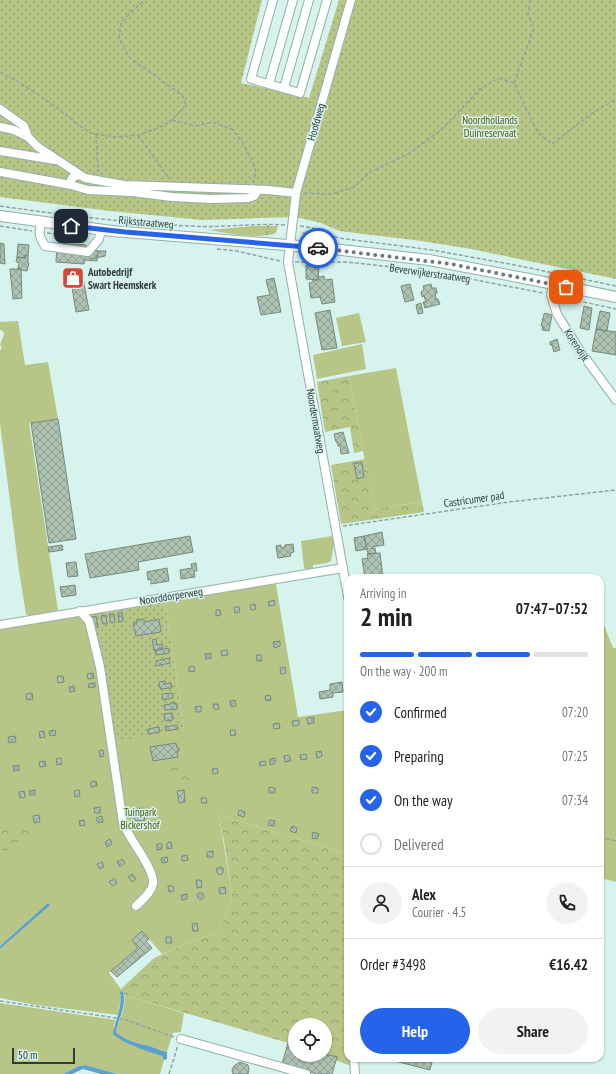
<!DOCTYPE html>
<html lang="en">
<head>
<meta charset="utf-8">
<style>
  body { margin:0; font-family:"PT Sans Narrow",sans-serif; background:#f2f2f2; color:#202124; height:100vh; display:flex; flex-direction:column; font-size:15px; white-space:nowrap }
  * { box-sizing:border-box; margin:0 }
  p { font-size:13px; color:#757577 }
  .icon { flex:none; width:22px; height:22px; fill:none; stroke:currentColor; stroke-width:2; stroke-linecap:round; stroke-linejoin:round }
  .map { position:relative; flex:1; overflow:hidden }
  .side { position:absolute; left:344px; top:574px; width:260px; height:488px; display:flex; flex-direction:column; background:#fff; border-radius:12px; box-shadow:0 1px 3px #0004 }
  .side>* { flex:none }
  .fabs { position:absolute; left:288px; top:1018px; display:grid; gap:8px }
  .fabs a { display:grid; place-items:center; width:44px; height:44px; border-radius:50%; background:#fff; box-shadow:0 1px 3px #0004; font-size:20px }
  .scale { position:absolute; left:12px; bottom:10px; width:63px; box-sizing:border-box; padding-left:4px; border:2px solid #2f3b38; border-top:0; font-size:11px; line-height:14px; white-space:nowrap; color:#2f3b38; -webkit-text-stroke:3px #d6f4ed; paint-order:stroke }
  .pin { position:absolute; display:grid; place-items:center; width:34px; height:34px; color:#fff; margin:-17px; border-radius:8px; box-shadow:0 2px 6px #0006 }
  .courier { position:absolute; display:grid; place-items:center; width:40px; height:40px; margin:-20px; border:3px solid #2563eb; border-radius:50%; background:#fff; color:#222; box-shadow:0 1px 5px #0007 }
  .headline em { font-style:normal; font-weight:800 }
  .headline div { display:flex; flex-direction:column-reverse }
  .headline { display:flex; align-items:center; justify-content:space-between; height:68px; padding:0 16px }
  h1 { font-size:26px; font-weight:800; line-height:30px }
  .bar { display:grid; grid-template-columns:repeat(4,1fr); gap:6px 4px; align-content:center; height:48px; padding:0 16px }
  .bar i { height:5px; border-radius:3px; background:#e0e0e0 }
  .bar .active { background:#2563eb }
  .bar p { grid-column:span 4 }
  .line { display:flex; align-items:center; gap:10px; padding:0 16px; border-top:1px solid #e0e0e0 }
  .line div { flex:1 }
  .round { display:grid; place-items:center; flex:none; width:42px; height:42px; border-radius:21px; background:#f2f2f2 }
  ol { padding:0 16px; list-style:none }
  li { display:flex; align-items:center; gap:12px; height:44px }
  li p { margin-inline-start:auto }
  li .icon { padding:4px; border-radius:50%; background:#2563eb; color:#fff; stroke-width:4 }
  li:last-child { color:#757577 }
  li i { width:22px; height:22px; border:2px solid #e0e0e0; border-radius:50% }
  .action { display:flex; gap:8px; margin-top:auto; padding:8px 16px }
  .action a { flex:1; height:46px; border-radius:24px; background:#2563eb; color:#fff; font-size:16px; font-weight:800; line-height:46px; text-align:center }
  .action a+a { background:#f2f2f2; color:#202124 }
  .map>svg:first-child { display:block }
  .green { fill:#b7c686 }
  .forest { fill:url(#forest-crowns) }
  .park { fill:url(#park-dots) }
  .water { fill:#5ca0cc }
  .building { fill:url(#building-cross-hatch); stroke:#778a7a }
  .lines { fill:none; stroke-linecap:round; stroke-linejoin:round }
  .minor-casing { stroke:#93b0a9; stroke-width:10 }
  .major-casing { stroke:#93b0a9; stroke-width:12 }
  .path { stroke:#8ea49f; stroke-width:1.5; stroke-dasharray:4 2; stroke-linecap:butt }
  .minor { stroke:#fff; stroke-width:8 }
  .major { stroke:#fff; stroke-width:10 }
  .done { stroke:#697c77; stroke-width:4; stroke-dasharray:0 7.2 }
  .route { stroke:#2563eb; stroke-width:5 }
  .labels { text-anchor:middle; stroke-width:3; stroke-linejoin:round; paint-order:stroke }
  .park-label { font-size:11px; fill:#4d5a07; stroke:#d6f4ed }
  .street-label { font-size:11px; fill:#2f3b38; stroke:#d6f4ed }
  .poi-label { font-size:11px; font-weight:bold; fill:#2f3b38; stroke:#d6f4ed; text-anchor:start }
</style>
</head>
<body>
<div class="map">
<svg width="616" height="1074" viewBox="0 0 616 1074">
  <defs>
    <pattern id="forest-crowns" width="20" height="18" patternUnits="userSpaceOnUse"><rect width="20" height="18" fill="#b7c686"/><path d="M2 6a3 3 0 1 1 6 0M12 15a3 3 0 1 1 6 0" fill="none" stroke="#95a26f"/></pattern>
    <pattern id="park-dots" width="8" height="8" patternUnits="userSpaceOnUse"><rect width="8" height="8" fill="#b7c686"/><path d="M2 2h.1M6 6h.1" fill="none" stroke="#95a26f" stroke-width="1.8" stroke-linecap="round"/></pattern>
    <pattern id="building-cross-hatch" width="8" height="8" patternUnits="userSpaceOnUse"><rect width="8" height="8" fill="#aec2b1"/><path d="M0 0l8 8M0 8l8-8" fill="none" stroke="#8e9f91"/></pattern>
  </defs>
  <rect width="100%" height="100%" fill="#d6f4ed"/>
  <path class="green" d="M254,226H278L276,233C258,240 227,233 208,230Z
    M317,231L336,241L307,239L301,232Z
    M359,313L366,342L342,346L336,318Z
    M18,321L25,365L48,362L58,419L29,423L58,610L31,617L26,614L19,571L0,424V351L2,347L0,345L4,334L3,331L0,330V322Z
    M362,344L366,369L317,379L313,355Z
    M396,368L422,502L374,509L349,376Z
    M332,536L334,544L331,561L327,563L313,565V569L307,570L304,568L301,541Z
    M276,584L298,717L348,710V854L219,815L232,895L229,909L217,934L194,940L162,954L142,931L139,947L109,973L123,992H120L121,998L118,1015L36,1005L0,998V949L49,905L48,903L0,946V628L90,614L112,741L184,730L165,601Z
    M600,620H602L613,648H616V882L600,878Z
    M124,995L184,1013L181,1032L173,1033L167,1052C161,1051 158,1049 152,1047C139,1043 126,1042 116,1032C118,1021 127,1007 124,995Z
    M0,1003L116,1020L114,1025V1034C127,1046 146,1050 162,1056L164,1060L160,1074H117L85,1065L79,1066L63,1074H0Z"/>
  <path class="forest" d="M349,376L363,451L354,453L350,427L325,432L317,382Z
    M365,459L374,509L422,502L424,512L341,524L331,465Z
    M188,764L191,784L172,779L170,768Z
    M219,815L348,854V1058H351V1066L322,1055H325V1025H295V1045L124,995L121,989L154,958L194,940L217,934L229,909L232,895L225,847Z
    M41,824L4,852L0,847V827Z"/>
  <path class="park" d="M0,0H262L241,83L309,98L339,0H616V279L471,249L421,241L339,231L321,223L295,217L202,220L110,211L0,197Z
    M165,601L184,730L112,742L90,614Z"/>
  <path class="water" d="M48,903L50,905L0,949V946Z
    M121,991L123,992C127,1006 118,1019 116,1032C126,1042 139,1043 152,1047C158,1049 161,1051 167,1052V1059L164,1060L162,1056C146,1051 126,1045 113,1034C115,1020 123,1007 120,992Z
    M85,1065L117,1074H101L83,1069L72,1074H63L79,1066Z"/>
  <path class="building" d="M0,243L4,244L5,264L0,263Z
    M57,243L86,245L85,250L98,251L97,261L85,260L84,264L56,262Z
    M18,244L29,245L28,256L25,255V258L17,257Z
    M95,251H106L105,256L91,259L89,257Z
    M25,255L28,256V263H29L27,271L21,270V269H18L19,262H16L17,257L25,258Z
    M306,265L319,266L318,280L306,279Z
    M10,269H21L22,298L13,299Z
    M82,273L89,310L76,312L70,275Z
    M324,276L325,280L332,279L335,302L322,304L320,297L311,298L309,283L313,282V280H318V277Z
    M274,278L281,312L261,315L257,297L270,295L266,280Z
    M410,284L414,300L405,302L401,286Z
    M431,284L432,288H436L437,293L435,294L436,299H438L440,304L425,308L423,302H426L424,296L422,297L421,292L424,290L423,286Z
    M421,303L423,313L418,314L416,305Z
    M584,306L592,308L589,330L580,328Z
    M330,310L337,348L322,350L315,313Z
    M600,311L610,313L607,331L596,329Z
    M545,313L552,315L549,331L542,330L543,326H541L544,314Z
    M596,329L616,332V355L592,351Z
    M557,339L560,350L554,352L552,345H550V342Z
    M58,419L76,539L49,543L31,423Z
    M343,432L349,453L341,454L340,446H338L337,442H336L334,434Z
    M362,462L364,477L357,479L354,464Z
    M382,532L384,545L372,547V549L375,548L376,553L368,554L364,536Z
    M190,536L193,552L138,562L139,570L90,578L85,554Z
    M364,536L367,549L356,551L354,538Z
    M293,544L294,552L290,553L291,556L278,558L276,546L281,545V548L285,547V545Z
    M62,545L63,550L49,552L48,547Z
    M380,553L383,578H365L362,559L368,558L367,554Z
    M76,562L78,576L68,577L66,563Z
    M196,563L197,571H194L195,577L181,579L180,570L192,568L191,564Z
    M167,568L169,581L151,584V579L148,580L147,572Z
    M75,585L76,595L62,597L60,587Z
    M274,600L275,605L269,606L268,602Z
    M255,604L256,609L251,610L250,605Z
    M234,607H239L240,612L235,613Z
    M216,610H220L221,615L216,616Z
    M122,612L123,621L119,622L118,613Z
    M109,614H114L115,622L111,623Z
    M106,615L107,624H103L101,616Z
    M96,616L98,627L94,628L92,617Z
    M144,619V622L159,619L161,632L136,636L133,623H137L136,620Z
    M156,639L157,645L162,644L163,648L154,650L152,640Z
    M280,641V646L274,648L273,642Z
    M168,648L169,653L156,655L155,651Z
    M227,650L228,655L222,656L221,651Z
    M211,653V658L206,659L205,654Z
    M256,655H261L262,661H257Z
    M169,658L170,663L156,666V661Z
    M194,666L195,671L189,672V667Z
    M285,667L286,673L281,674L280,668Z
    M93,673L94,678L88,679L87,674Z
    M57,676H63L64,682L58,683Z
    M165,681V684L171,683L172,688L160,689L159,682Z
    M342,682L343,692L333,693V697L320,699L319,692L330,690V684Z
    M95,683V687L89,688L88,684Z
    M74,686L75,691L70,692L69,687Z
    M32,693L33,699L27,700L26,694Z
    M172,693L173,698L163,700L162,694Z
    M270,695L271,700L266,701L265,696Z
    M235,700L236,706L231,707L230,701Z
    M173,702V704L176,703L177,709L165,710L164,705L171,704V703Z
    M213,704H218L219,709H214Z
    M201,706V712H196L195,707Z
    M172,713L173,720L165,721L164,714Z
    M314,717V723L308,724L307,718Z
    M299,720V725L293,726L292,721Z
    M279,723L280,728L274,729L273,724Z
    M177,725L178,729L166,731L165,727Z
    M159,727L160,732L148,734V729Z
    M55,730L56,735L50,736L49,731Z
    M230,730H235L236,735L231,736Z
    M44,731L45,737L40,738L39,732Z
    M15,736L16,742L9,743L8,737Z
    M176,743L177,748H179V751H177L178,757L153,761L150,747Z
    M103,750L104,756L100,757L99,751Z
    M321,751L322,756L317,758L316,752Z
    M306,754L307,759L301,760L300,755Z
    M289,755L291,761L285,762L284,756Z
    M61,758L62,764L57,765L56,759Z
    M275,758L276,761H274V764L270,765V759Z
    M45,761L46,766L40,767L39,762Z
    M265,761L266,765L260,766L259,762Z
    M19,765V770L14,771L13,766Z
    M217,768L218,773L213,774L212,769Z
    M96,781L97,786L91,787V782Z
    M269,787L275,788V793H269Z
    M312,787L318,788V793H312Z
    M35,790V795H30L29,791Z
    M79,790L80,796L75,797L74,791Z
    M184,790L185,802L179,803L177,791Z
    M24,791L25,797L20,798L19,792Z
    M201,798H206L207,803H202Z
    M100,807V813H95L94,808Z
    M143,808L145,820L135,821L133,809Z
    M239,810L245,812L244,817L238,815Z
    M39,815L40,822L34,823L33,816Z
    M102,816L103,822L98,823L96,818Z
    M84,820L85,825L80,826L79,821Z
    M270,820L275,821L274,826L268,825Z
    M292,826L297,828L296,833L290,831Z
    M313,832L319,834L317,839L312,838Z
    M110,839L112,844L107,847L105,842Z
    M171,842L172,848L167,849V843Z
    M157,844H162V849L157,850Z
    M213,851V857H207V852Z
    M187,855L188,860L182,861V856Z
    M167,857L168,862L162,863L161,858Z
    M122,859L125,863L120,867L117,862Z
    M102,862L104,867L100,869L97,864Z
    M220,867L223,868V872L221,875L217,873L216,869Z
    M132,874L136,879L132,882L128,877Z
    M114,878L117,883L113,886L109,882Z
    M196,880H201L202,887L197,888Z
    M168,886H173L174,891L169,892Z
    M225,887L226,893L220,894L219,888Z
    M200,892L203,894L204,897L201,900L198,898L197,895Z
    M187,894V899L182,900L181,895Z
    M197,923L198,931H193L192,924Z
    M142,931L149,939L146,941L152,948L117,977L111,971L138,948L132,940Z
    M166,937H171L172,943H166Z
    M288,1043L295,1045V1055H325V1054L337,1057L332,1074H317L282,1064Z
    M392,1058H433L430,1070L391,1060Z
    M240,1062L248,1065L249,1070L248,1074H233L232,1070L234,1066Z"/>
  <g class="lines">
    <g class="minor-casing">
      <path id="minor" d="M273,0L251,79L300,93L327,0
        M269,84L293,0
        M284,88L309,0
        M0,109L24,126L28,137
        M0,127L14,130L28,137L38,147L85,178L124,185L268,190L296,193
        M0,151L55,160
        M0,172L71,185
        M80,175L73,177L71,180V185L88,190L132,192L172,197L211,199L248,198L254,196L256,193L252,189
        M42,222C38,232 39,237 45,246L88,252L99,239L101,229
        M553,284L551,295L557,314L578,348L616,400
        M348,597L288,262L296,193L351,0
        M80,611L89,621L100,667L123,823C129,839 155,869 153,884C151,893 142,900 136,906
        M0,625L343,568
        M181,1039L306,1074
        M354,1058L355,1074"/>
    </g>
    <g class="major-casing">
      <path id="major" d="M0,216L112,231L324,248L429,260L534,280L616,297"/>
    </g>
    <path class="path" d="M0,72L20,83L46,100L90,133L115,137L138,135L158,128L172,120L186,105L183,96L129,57L119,38L121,24L129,14L145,0
      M514,83L534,28L528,15L530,0
      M172,120L196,126L212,122L232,129L242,142L252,160L256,172L253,182
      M96,134L98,172
      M138,135L169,178
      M304,193L332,194L354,187L369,173L410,153L441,130L480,89L499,78L514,83L538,133L552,144L591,114L616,99
      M0,206C63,215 127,223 190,226C222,228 253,223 285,225
      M0,226L32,231
      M300,226L313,228L339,238L432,250L515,265L616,286
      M47,233L81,237
      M267,235L268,224
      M320,239L321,231
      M217,249L237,251L280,261
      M295,262H347L429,271L543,293
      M560,297L616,309
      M343,526L509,502L616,490
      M134,829L157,825L156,816
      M600,837L616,841
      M0,1001L123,1019L174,1037
      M169,1074L178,1045"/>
    <use href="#minor" class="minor"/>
    <use href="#major" class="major"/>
  </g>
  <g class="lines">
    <path class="done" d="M318,248L451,264L566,287"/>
    <path class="route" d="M71,226L125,232L318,248"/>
  </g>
  <defs>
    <g id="shop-square" transform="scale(1.15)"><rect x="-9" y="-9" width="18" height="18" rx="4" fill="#d44638" stroke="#d6f4ed"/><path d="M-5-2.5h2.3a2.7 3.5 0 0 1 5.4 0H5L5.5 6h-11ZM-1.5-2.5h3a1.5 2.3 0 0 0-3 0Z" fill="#fff"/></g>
  </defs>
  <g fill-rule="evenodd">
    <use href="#shop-square" x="73" y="278"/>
  </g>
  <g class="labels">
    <g class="park-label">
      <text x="490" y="124">Noordhollands<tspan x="490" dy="13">Duinreservaat</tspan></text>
      <text x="140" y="816">Tuinpark<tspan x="140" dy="13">Bickershof</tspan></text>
    </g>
    <g class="street-label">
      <text transform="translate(316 122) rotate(-74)" y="4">Hoofdweg</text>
      <text transform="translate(146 222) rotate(5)" y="4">Rijksstraatweg</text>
      <text transform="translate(430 273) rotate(8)" y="4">Beverwijkerstraatweg</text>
      <text transform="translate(577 345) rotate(57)" y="4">Korendijk</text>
      <text transform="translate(316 421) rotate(80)" y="4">Noordermaatweg</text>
      <text transform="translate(474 499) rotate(-8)" y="4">Castricumer pad</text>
      <text transform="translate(171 596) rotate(-9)" y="4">Noorddorperweg</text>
    </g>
    <g class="poi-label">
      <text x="88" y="276">Autobedrijf<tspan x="88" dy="13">Swart Heemskerk</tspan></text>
    </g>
  </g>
</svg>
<div class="fabs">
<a><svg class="icon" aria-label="locate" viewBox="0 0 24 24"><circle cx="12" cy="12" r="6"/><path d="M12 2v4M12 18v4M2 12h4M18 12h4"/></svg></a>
</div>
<div class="scale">50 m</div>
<div class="pin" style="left:566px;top:287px;background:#ea580c"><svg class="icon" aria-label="bag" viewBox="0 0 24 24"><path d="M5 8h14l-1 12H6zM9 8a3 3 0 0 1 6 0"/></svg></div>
<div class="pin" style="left:71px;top:226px;background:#1f2937"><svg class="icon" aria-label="home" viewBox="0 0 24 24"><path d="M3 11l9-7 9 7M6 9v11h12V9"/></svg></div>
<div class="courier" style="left:318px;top:248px"><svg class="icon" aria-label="car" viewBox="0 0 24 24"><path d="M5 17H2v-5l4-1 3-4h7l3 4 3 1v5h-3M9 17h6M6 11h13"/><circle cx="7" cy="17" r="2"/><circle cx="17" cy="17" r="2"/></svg></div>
<section class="side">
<div class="headline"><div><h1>2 min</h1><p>Arriving in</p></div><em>07:47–07:52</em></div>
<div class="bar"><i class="active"></i><i class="active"></i><i class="active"></i><i></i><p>On the way · 200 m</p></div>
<ol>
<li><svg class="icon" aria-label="check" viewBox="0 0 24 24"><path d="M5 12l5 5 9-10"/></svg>Confirmed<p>07:20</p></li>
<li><svg class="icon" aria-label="check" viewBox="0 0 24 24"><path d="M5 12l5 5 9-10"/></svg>Preparing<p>07:25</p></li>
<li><svg class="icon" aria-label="check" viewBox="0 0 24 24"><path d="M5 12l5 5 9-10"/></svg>On the way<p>07:34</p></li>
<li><i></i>Delivered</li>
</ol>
<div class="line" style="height:72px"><a class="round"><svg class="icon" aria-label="person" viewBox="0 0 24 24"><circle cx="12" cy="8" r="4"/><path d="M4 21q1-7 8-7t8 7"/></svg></a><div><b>Alex</b><p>Courier · 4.5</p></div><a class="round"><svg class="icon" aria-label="phone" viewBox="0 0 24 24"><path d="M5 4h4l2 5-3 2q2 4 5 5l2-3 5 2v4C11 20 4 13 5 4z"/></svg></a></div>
<div class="line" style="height:52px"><div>Order #3498</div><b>€16.42</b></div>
<div class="action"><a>Help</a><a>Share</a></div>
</section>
</div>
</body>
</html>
